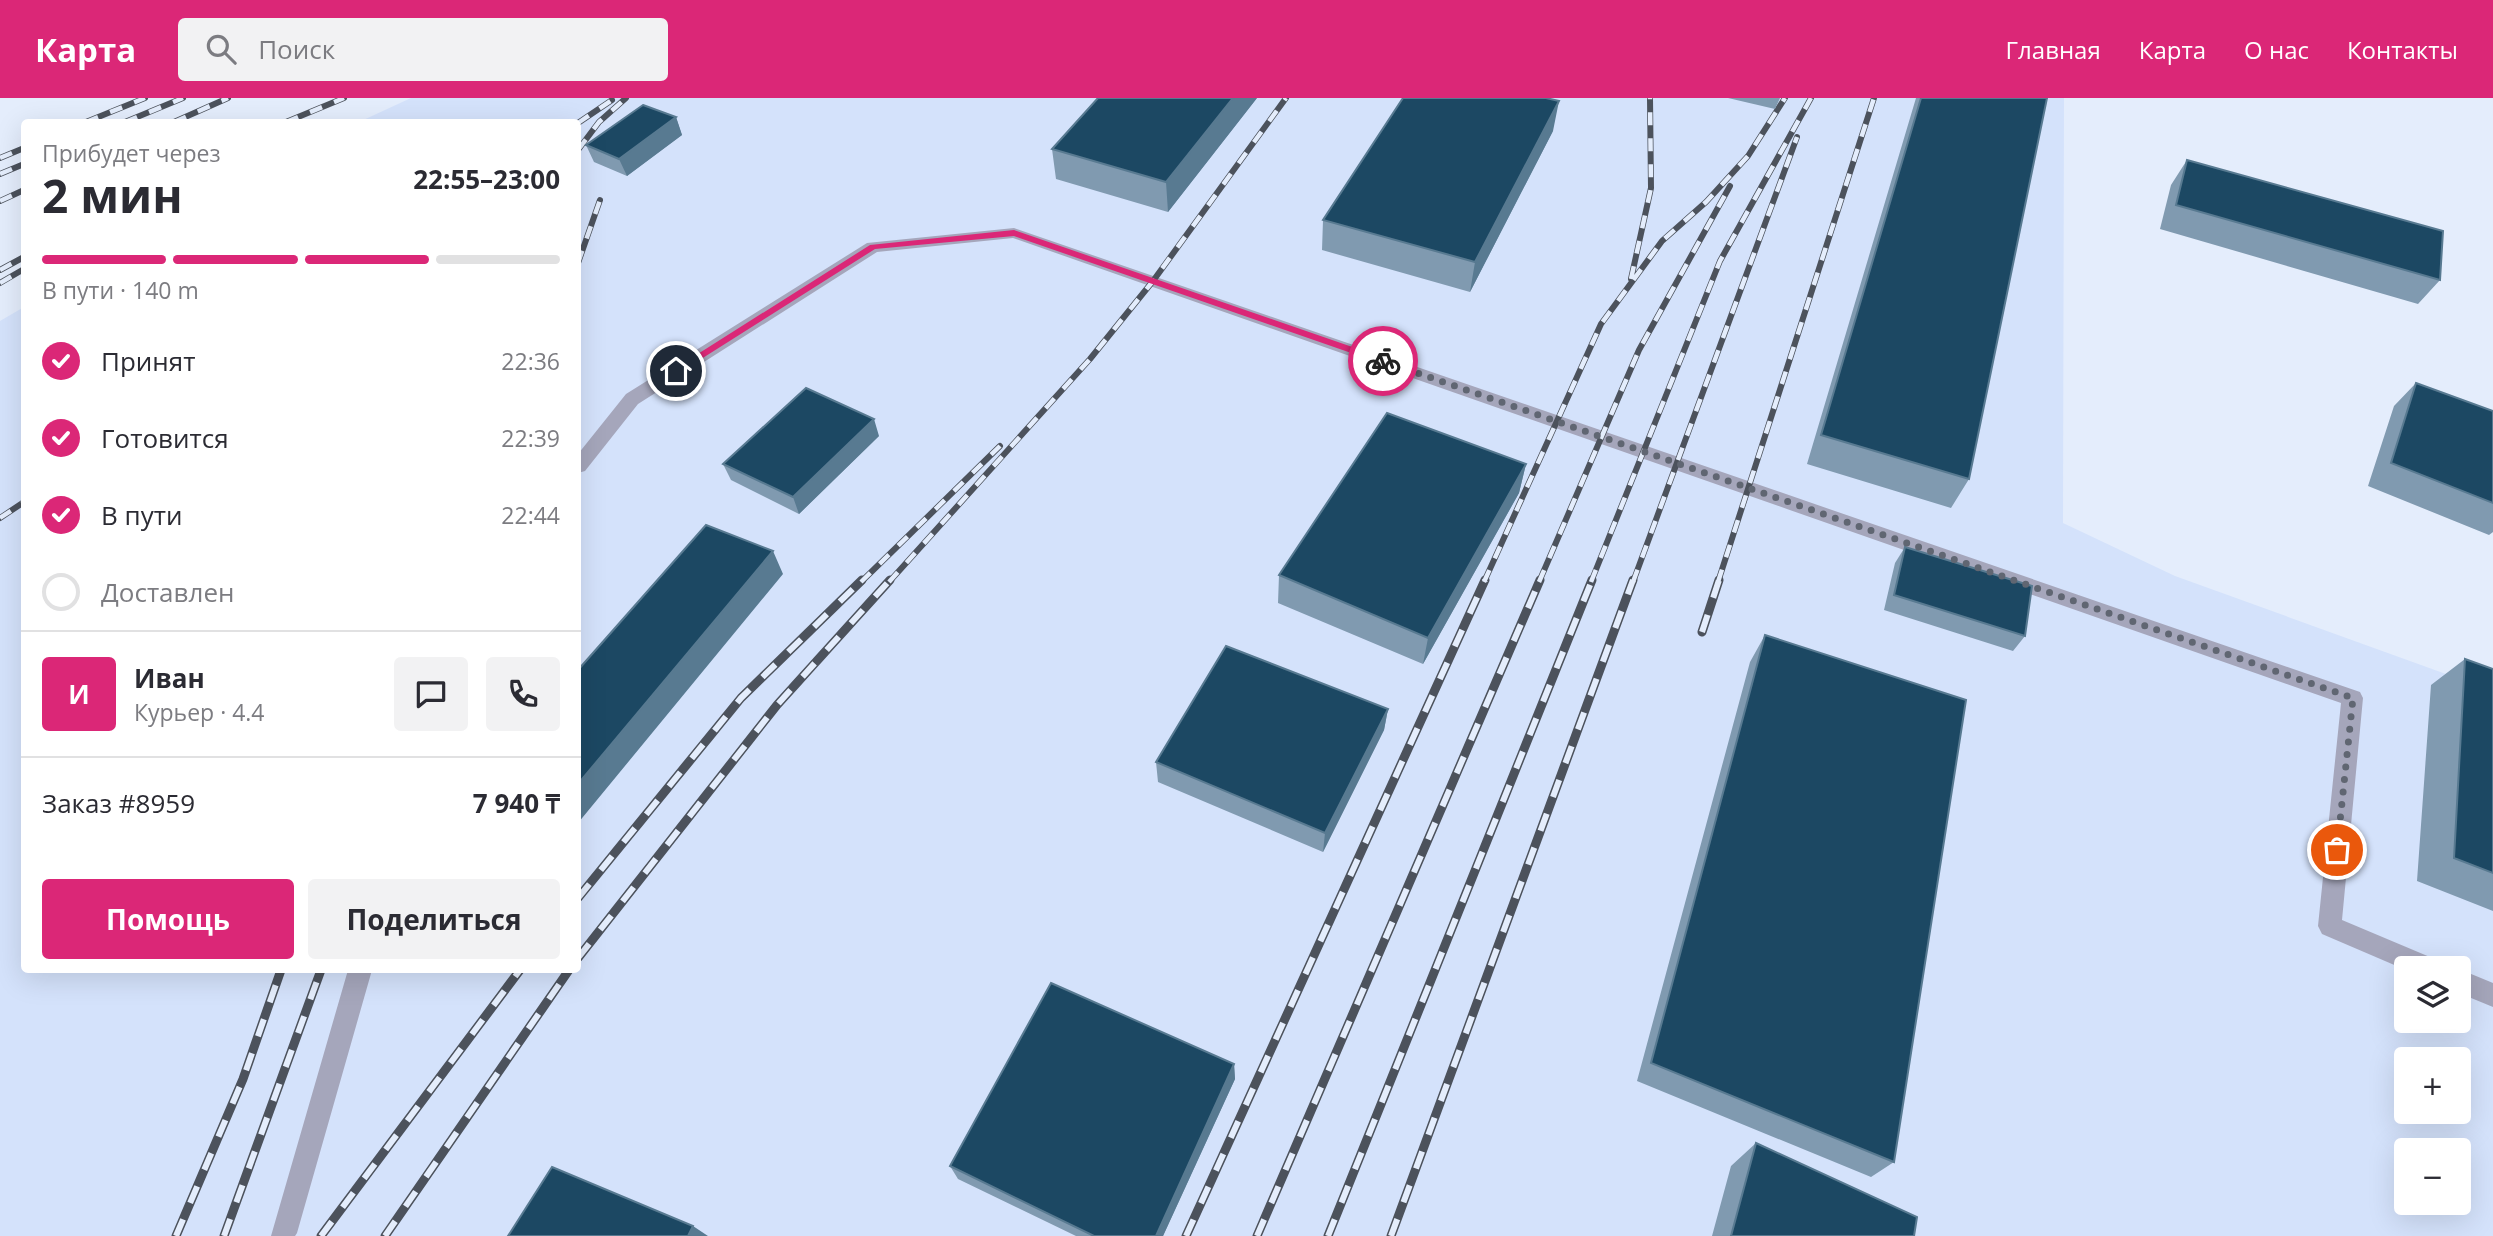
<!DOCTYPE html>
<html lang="ru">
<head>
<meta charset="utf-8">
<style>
  body { margin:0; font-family:"Open Sans",sans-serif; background:#f2f2f3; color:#2b2b33; height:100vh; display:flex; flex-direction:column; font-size:26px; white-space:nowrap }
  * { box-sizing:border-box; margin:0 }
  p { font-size:23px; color:#7c7c81 }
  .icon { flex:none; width:38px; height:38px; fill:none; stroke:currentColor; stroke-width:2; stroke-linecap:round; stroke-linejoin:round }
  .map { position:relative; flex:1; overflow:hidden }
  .drawer { position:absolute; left:21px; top:21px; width:560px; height:854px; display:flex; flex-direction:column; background:#fff; border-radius:7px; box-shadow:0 7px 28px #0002 }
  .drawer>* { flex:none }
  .fabs { position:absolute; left:2394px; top:858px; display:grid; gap:14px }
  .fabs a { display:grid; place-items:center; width:77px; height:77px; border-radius:7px; background:#fff; box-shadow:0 7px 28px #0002; font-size:35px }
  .pin { position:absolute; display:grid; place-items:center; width:60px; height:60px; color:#fff; margin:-30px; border:4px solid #fff; border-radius:50%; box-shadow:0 2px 7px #0007 }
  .courier { position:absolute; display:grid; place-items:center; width:70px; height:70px; margin:-35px; border:5px solid #db2777; border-radius:50%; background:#fff; color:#222; box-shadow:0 2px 9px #0007 }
  .headline em { font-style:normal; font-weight:700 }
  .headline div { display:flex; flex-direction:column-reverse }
  .headline { display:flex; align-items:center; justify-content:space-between; height:119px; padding:0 21px }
  h1 { font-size:46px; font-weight:700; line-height:52px }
  .bar { display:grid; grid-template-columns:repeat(4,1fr); gap:10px 7px; align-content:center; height:84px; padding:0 21px }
  .bar i { height:9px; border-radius:5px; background:#e1e1e2 }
  .bar .on { background:#db2777 }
  .bar p { grid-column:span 4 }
  .line { display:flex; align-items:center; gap:18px; padding:0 21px; border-top:2px solid #e1e1e2 }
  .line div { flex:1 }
  .round { display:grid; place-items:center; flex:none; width:74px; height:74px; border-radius:7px; background:#f2f2f3 }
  ol { padding:0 21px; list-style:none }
  li { display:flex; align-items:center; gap:21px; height:77px }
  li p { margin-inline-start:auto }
  li .icon { padding:7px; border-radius:50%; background:#db2777; color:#fff; stroke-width:4 }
  li:last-child { color:#7c7c81 }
  li i { width:38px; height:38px; border:4px solid #e1e1e2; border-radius:50% }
  .primary-button { display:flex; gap:14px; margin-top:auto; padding:14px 21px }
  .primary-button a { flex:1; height:80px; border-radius:7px; background:#db2777; color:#fff; font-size:28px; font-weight:700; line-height:80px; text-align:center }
  .primary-button a+a { background:#f2f2f3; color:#2b2b33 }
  header { display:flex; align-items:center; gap:42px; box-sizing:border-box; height:98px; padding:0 35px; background:#db2777; color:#fff }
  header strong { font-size:33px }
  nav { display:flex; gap:38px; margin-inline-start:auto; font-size:24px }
  .search { width:490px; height:63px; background:#f2f2f3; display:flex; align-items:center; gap:18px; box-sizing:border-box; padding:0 24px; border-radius:7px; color:#7c7c81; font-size:26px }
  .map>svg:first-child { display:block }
  .built { fill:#d4e2fb; fill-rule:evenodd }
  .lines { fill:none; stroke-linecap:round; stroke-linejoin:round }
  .minor { fill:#a5a6bb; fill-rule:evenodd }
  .rail-far1-casing { stroke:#4c525c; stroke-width:6 }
  .rail-casing { stroke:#4c525c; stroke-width:9 }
  .rail-far1 { stroke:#e4edfc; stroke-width:4.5; stroke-dasharray:13; stroke-linecap:butt }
  .rail { stroke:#e4edfc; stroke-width:6; stroke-dasharray:18; stroke-linecap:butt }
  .wall { fill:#809ab0 }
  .shaded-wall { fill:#587a91 }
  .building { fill:#1c4863; stroke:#587a91; stroke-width:2 }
  .route { fill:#db2777 }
  .done { stroke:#606672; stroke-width:7; stroke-dasharray:0 12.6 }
</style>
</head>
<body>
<header>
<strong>Карта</strong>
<div class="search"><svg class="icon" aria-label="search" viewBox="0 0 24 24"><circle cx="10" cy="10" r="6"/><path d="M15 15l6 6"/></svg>Поиск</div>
<nav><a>Главная</a><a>Карта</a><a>О нас</a><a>Контакты</a></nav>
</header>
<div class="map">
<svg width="2493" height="1138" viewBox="0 0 2493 1138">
  <rect width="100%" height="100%" fill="#e4edfc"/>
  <path class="built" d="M411,0H2064L2063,425L2175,478L2493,593V1138H0V223L24,209V872H578V24H359ZM2406,870H2459V922H2406ZM2406,961H2459V1013H2406ZM2406,1052H2459V1104H2406Z"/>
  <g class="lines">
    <path class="minor" d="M1014,130L2360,594L2363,600L2342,822L2437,862L2440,870H2406V872L2322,836L2318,828L2341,605L1013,140L877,154L638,306L585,373L578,375V356L626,296L867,145Z
      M2459,871L2493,885V909L2459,895Z
      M348,872H372L297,1135L295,1138H271Z"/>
    <g class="rail-far1-casing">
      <path id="rail-far1" d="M86,24L145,0
        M125,24L183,0
        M174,24L228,0
        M286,24L344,0
        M578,25L612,2
        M578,52L599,24L626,0
        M0,60L24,50
        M0,76L24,66
        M0,103L24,92
        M578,165L600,102
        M0,172L24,159
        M1631,181L1651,90L1650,0
        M0,185L24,171
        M0,420L24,404
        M861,484L1000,348
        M889,484L1090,261L1153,183L1286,0
        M1484,484L1601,226L1662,143L1706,104L1748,58L1785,0
        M1539,484L1639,252L1730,88
        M1591,484L1720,163L1811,0
        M1633,484L1797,39
        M1718,484L1874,0"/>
    </g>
    <g class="rail-casing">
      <path id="rail" d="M1702,534L1719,482
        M578,800L741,600L862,482
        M578,860L777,607L890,482
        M176,1138L243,981L281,872
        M224,1138L321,872
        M321,1138L520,872
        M385,1138L569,872
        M1186,1138L1485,482
        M1257,1138L1540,482
        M1328,1138L1592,482
        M1391,1138L1633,482"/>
    </g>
    <use href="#rail-far1" class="rail-far1"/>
    <use href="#rail" class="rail"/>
  </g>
  <path class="wall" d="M1257,0L1168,114L1056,81L1052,51Z
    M1728,0H1780L1775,11Z
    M1916,0H2047L1969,381L1951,410L1807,366Z
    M676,19L682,37L627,78L594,64L586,47Z
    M1553,33L1470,194L1322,152L1323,122Z
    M2187,62L2440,182L2418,206L2160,131L2171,87Z
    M2416,285L2493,313V434L2489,437L2368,388L2394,308Z
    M879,338L799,416L731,382L723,366Z
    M1526,366L1519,395L1423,566L1278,505L1279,477Z
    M1905,449L2025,538L2013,553L1884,512L1895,465Z
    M1765,537L1894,1064L1871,1079L1637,983L1750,564Z
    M2465,561L2493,571V813L2417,783L2431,587Z
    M1388,611L1384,632L1323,754L1158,684L1156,664Z
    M1234,966L1235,981L1163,1138H1076L958,1081L950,1068Z
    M1756,1045L1914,1138H1712L1731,1068Z"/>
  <path class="shaded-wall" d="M1233,0H1257L1168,114L1166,84Z
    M1559,3L1553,33L1470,194L1475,164Z
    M676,19L682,37L627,78L619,61Z
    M874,321L879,338L799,416L793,399Z
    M1526,366L1519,395L1423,566L1428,540Z
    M773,453L783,476L578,725V686Z
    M1388,611L1384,632L1323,754L1325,735Z
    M1234,966L1235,981L1163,1138H1156Z
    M693,1128L708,1138H688Z"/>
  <path class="building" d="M1098,0H1233L1166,84L1052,51Z
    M1403,0H1546L1559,3L1475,164L1323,122Z
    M1921,0H2047L1969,381L1821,337Z
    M643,7L676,19L619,61L586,47Z
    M2187,62L2443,133L2440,182L2176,107Z
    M2416,285L2493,313V405L2391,365Z
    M806,290L874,321L793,399L723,366Z
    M1387,315L1526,366L1428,540L1279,477Z
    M706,427L773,453L578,686V572Z
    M1905,449L2032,488L2025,538L1894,497Z
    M1765,537L1966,602L1894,1064L1651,965Z
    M1226,548L1388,611L1325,735L1156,664Z
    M2465,561L2493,571V775L2454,760Z
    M1051,885L1234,966L1156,1138H1094L950,1068Z
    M1756,1045L1917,1119L1914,1138H1731Z
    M552,1069L693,1128L688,1138H508Z"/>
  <path class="route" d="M1014,132L1387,261L1388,263L1380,265L1014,138L875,151L679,275L671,273L870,147Z"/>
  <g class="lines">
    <path class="done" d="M1383,263L2353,600L2337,752"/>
  </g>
</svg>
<div class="fabs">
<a><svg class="icon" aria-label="layers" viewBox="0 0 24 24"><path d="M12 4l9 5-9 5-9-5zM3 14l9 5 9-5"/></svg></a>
<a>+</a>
<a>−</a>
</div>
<div class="pin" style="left:2337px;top:752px;background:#ea580c"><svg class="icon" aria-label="bag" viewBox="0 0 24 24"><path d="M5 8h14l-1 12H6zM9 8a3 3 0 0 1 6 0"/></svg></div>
<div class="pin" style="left:676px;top:273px;background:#1f2937"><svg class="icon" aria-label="home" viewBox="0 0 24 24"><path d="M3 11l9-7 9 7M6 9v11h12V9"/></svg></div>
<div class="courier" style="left:1383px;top:263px"><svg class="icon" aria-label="bike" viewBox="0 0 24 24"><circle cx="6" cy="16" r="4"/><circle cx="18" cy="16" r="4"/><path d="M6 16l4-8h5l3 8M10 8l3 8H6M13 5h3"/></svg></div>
<section class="drawer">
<div class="headline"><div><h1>2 мин</h1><p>Прибудет через</p></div><em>22:55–23:00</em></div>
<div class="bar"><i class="on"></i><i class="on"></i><i class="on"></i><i></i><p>В пути · 140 m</p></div>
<ol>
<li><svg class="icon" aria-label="check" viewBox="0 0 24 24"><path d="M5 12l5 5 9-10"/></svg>Принят<p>22:36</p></li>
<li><svg class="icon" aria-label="check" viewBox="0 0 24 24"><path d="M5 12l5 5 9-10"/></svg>Готовится<p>22:39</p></li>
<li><svg class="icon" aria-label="check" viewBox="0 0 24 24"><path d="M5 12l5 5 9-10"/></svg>В пути<p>22:44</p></li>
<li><i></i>Доставлен</li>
</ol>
<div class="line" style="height:126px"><b class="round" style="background:#db2777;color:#fff">И</b><div><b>Иван</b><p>Курьер · 4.4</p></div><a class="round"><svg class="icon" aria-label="chat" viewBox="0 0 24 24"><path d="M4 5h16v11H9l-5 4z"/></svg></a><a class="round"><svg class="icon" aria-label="phone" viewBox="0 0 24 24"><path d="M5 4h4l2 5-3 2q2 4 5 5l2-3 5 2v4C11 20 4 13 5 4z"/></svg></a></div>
<div class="line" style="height:91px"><div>Заказ #8959</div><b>7 940 ₸</b></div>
<div class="primary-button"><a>Помощь</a><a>Поделиться</a></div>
</section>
</div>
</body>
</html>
